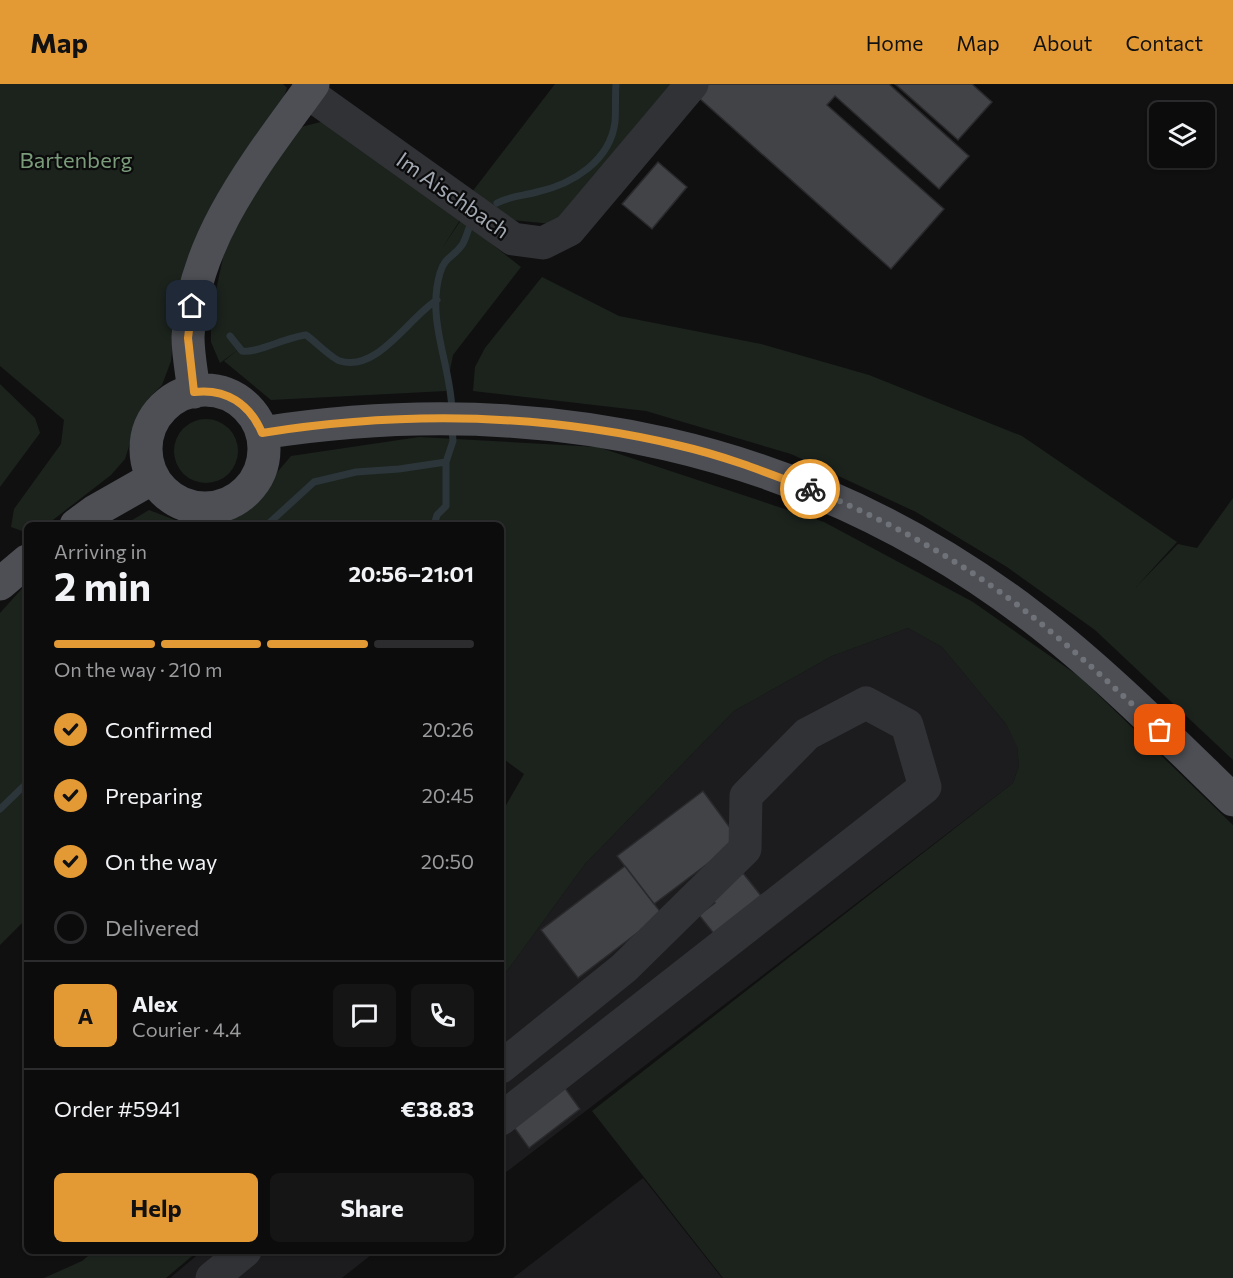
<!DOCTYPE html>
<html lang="en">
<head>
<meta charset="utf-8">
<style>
  body { margin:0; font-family:Commissioner,sans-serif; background:#151516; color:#f1f3f6; height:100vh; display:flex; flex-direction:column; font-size:22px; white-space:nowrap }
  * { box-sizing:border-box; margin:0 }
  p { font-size:20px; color:#9a9b9d }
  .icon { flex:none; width:33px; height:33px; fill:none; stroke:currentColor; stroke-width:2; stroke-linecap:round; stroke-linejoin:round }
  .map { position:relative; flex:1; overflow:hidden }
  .side { position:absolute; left:24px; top:438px; width:480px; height:732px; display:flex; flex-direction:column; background:#0c0c0d; border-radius:9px; box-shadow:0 2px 4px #0004,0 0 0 2px #2c2c2e }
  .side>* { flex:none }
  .fabs { position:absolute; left:1149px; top:18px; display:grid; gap:12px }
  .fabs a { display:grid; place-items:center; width:66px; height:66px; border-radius:9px; background:#0c0c0d; box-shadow:0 2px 4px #0004,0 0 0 2px #2c2c2e; font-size:30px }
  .pin { position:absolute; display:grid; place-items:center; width:51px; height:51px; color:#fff; margin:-26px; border-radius:12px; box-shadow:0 3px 9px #0006 }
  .courier { position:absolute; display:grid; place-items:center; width:60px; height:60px; margin:-30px; border:4px solid #e49a34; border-radius:50%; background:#fff; color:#222; box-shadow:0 2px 8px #0007 }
  .overview em { font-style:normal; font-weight:700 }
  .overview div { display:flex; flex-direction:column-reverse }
  .overview { display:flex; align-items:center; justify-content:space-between; height:102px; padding:0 30px }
  h1 { font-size:39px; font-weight:700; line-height:45px }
  .bar { display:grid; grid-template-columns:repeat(4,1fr); gap:9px 6px; align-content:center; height:72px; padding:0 30px }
  .bar i { height:8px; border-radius:4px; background:#2c2c2e }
  .bar .active { background:#e49a34 }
  .bar p { grid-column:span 4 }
  .line { display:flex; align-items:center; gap:15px; padding:0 30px; border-top:2px solid #2c2c2e }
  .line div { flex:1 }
  .round { display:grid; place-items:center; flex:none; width:63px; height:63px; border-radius:9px; background:#151516 }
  ol { padding:0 30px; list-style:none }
  li { display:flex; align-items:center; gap:18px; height:66px }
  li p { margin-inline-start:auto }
  li .icon { padding:6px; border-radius:50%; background:#e49a34; color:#111; stroke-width:4 }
  li:last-child { color:#9a9b9d }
  li i { width:33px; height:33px; border:3px solid #2c2c2e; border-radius:50% }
  .button { display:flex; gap:12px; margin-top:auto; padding:12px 30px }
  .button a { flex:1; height:69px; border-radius:9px; background:#e49a34; color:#111; font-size:24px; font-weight:700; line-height:69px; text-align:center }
  .button a+a { background:#151516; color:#f1f3f6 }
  header { display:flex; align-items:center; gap:36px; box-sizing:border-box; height:84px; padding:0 30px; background:#e49a34; color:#111 }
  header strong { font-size:28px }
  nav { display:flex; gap:33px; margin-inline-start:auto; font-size:21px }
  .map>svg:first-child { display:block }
  .built { fill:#1c1c1e }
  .green { fill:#1c231d }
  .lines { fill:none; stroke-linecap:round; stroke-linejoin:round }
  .stream { stroke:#2c353a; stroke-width:7 }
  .building { fill:#414347; stroke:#2a2a2d; stroke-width:1.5 }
  .minor { stroke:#313236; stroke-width:33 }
  .major { stroke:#4d4f54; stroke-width:33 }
  .done { stroke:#6f7379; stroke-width:6; stroke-dasharray:0 10.8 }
  .route { stroke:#e49a34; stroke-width:8 }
  .labels { text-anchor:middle; stroke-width:4.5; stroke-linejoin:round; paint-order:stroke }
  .park-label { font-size:22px; fill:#7a9b7a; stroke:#0b0b0c }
  .street-label { font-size:22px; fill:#a2a8b1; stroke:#0b0b0c }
</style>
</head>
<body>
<header>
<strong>Map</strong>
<nav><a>Home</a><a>Map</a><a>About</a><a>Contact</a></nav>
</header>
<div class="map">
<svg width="1233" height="1194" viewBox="0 0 1233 1194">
  <rect width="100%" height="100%" fill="#101011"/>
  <path class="built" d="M908,544L942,563L1006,640L1017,661L1019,682L1013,699L501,1092V895L585,780L734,627L832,572Z
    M643,1094L722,1194H513Z
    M202,1167H376L342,1194H170Z"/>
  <path class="green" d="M0,0H283L287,4L280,24L177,217L171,277L162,301L148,315L136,340L125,375L111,391L49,439L27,441L25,448L11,443L14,425L61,360L64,336L0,282Z
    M555,0H676L576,123L552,140L512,136L469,112Z
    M321,38L465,128L441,166L461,136L521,183L453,271L446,307L271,316L224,277L239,265L220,279L211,258V230L224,169L255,104L297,44Z
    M542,193L619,232L761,260L869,291L1022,352L1177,458L1136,503L1178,460L1197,464L1233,414V676L1095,546L1007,483L916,428L791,370L646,327L473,307L475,283L485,264Z
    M0,300L35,334L40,349L0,403Z
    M174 367a32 32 0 1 1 64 0a32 32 0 1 1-64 0Z
    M419,353L598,363L824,438L973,518L1080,593L1233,741V1194H723L592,1027L1013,699L1019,682L1017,662L1006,640L942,563L908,544L832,572L734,627L585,780L501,895V730L524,690L501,673V441H124L149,426L188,441L239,433L291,372Z
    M27,499V834L0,861V529Z
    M94,1167H198L166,1194H44L82,1177Z"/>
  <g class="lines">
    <path class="stream" d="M497,119C510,112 522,112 537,108C573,100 610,77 615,38C616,25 615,12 616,0
      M230,252L242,267C256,270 286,253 306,251C315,257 331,274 340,277C377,289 410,232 437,216
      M452,327C451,281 426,236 440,189C445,172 453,174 462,161C465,157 467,149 469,144
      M267,441L314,398L356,388L399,385L446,378
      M434,441L437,431L446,422V378L453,357L452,344
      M0,725L27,699"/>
  </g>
  <path class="building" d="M696,0H889L969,72L939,105L835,12L827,21L944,125L891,185L690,6Z
    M895,0H972L992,18L958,56Z
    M658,78L687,103L652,145L622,120Z
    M703,707L739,756L654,820L617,772Z
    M625,782L662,830L578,894L541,846Z
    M743,789L766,818L719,856L699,831L715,819L711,815Z
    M562,1000L580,1025L529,1064L511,1039Z"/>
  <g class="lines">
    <path class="minor" d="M307,8L513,155L543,159L569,146L692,0
      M501,983L624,884L745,765L746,712L807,650L866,619L907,641L925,703L501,1035
      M212,1194L245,1167"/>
    <path class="major" d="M146 365a59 59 0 1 1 118 0a59 59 0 1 1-118 0Z
      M194,308C192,290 188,271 188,253C192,156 259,75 313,0
      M262,349C539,306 806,360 1031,532C1103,587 1168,653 1233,716
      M76,441L95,427L153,394
      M0,500L27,477"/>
  </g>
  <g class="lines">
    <path class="done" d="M810,405C885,434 972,483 1034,534C1078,569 1119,608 1160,646"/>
    <path class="route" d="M192,222L188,254L194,308C226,304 250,320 262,349C401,327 543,329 681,362C725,372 768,389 810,405"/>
  </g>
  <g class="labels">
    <g class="park-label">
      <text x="76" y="84">Bartenberg</text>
    </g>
    <g class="street-label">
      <text transform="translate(453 111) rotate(35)" y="8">Im Aischbach</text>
    </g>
  </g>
</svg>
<div class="fabs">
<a><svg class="icon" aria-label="layers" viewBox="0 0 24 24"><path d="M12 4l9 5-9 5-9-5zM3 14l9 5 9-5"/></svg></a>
</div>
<div class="pin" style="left:1160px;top:646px;background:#ea580c"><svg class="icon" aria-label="bag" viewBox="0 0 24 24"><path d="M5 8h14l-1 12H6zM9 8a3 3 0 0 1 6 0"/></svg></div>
<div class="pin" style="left:192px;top:222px;background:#1f2937"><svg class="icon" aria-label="home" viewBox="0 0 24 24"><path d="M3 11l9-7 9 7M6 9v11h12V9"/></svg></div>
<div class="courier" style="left:810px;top:405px"><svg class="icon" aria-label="bike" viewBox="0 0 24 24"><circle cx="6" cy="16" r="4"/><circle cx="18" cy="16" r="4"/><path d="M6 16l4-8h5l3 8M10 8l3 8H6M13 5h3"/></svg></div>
<section class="side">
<div class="overview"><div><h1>2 min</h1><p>Arriving in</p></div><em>20:56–21:01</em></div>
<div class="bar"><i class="active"></i><i class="active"></i><i class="active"></i><i></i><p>On the way · 210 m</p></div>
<ol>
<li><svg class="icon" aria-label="check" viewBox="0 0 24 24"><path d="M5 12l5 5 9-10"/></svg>Confirmed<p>20:26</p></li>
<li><svg class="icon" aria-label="check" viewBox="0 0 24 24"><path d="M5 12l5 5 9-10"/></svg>Preparing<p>20:45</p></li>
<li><svg class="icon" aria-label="check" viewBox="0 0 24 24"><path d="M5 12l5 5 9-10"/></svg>On the way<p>20:50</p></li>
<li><i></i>Delivered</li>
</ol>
<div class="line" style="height:108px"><b class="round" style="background:#e49a34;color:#111">A</b><div><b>Alex</b><p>Courier · 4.4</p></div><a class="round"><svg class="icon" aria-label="chat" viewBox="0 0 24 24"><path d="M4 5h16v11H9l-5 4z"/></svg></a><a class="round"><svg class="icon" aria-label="phone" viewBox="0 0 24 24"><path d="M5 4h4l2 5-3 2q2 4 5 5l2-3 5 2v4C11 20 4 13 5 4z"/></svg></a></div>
<div class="line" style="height:78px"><div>Order #5941</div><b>€38.83</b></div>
<div class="button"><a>Help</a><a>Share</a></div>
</section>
</div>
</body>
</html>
